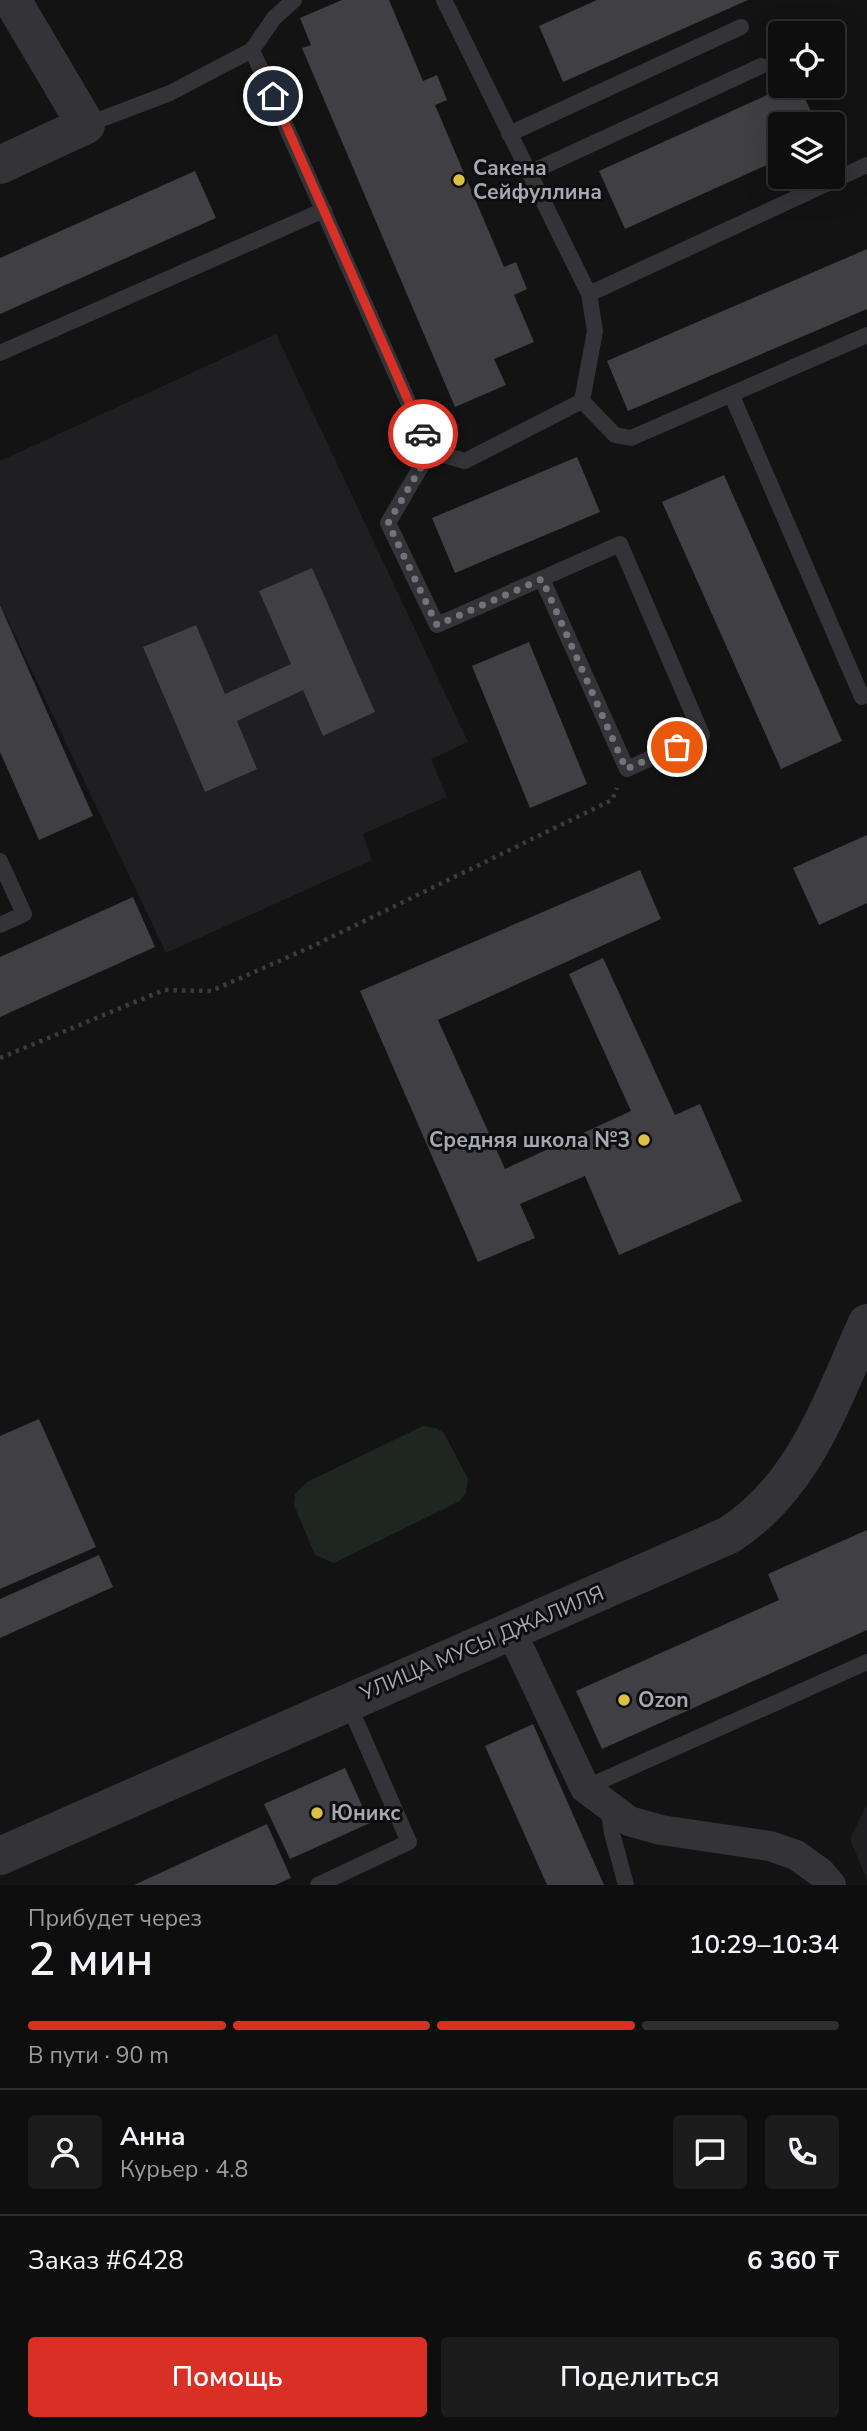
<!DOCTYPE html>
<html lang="ru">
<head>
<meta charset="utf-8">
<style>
  body { margin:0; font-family:"Nunito Sans",sans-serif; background:#1c1c1d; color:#f1f3f6; height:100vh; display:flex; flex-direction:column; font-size:26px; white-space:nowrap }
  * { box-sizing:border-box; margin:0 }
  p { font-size:23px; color:#9b9c9e }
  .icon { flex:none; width:38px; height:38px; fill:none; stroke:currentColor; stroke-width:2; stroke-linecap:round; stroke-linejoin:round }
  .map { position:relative; height:1885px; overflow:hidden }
  .details { display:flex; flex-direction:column; background:#0e0e0f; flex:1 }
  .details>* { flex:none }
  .controls { position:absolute; left:768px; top:21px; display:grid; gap:14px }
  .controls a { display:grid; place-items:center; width:77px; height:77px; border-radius:7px; background:#0e0e0f; box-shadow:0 7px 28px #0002,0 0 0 2px #2e2e2f; font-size:35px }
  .pin { position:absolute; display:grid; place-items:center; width:60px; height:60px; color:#fff; margin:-30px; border:4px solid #fff; border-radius:50%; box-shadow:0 2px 7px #0007 }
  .courier { position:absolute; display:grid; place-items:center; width:70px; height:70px; margin:-35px; border:5px solid #d93025; border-radius:50%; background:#fff; color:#222; box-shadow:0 2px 9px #0007 }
  .headline em { font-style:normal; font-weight:600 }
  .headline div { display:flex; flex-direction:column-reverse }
  .headline { display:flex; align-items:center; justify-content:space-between; height:119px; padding:0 28px }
  h1 { font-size:46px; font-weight:600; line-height:52px }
  .bar { display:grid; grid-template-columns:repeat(4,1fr); gap:10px 7px; align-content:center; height:84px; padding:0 28px }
  .bar i { height:9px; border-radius:5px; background:#2e2e2f }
  .bar .active { background:#d93025 }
  .bar p { grid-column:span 4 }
  .line { display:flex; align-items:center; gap:18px; padding:0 28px; border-top:2px solid #2e2e2f }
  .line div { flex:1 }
  .round { display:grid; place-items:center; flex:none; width:74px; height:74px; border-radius:7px; background:#1c1c1d }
  .primary-button { display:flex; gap:14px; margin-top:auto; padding:14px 28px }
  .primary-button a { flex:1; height:80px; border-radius:7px; background:#d93025; color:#fff; font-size:28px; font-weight:600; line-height:80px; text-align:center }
  .primary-button a+a { background:#1c1c1d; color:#f1f3f6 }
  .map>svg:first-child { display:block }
  .built { fill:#1f1f21 }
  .green { fill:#1f2621 }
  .building { fill:#404044 }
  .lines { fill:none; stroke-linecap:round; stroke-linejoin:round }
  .path { stroke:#3a3b3f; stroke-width:4.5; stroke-dasharray:3.5 5; stroke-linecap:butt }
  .service { stroke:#343438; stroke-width:16 }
  .minor { stroke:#343438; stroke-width:30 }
  .tertiary { stroke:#343438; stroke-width:38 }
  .done { stroke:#73747b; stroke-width:7; stroke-dasharray:0 12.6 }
  .route { stroke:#d93025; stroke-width:9 }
  .poi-dot { fill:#dcbf43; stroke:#0e0e0f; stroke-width:2.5 }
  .labels { text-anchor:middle; stroke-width:6; stroke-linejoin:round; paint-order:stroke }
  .poi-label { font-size:21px; font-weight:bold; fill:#a6a8b3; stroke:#0e0e0f; text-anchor:start }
  .street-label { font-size:21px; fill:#a6a8b3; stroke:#0e0e0f }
</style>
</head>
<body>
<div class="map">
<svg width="867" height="1885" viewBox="0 0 867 1885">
  <rect width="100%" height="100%" fill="#131314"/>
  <path class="built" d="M276,334L468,742L431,759L447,797L363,834L372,860L166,953L0,604V461Z
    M867,1804V1880L850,1839Z"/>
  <path class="green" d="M423,1426L436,1428L444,1433L468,1479L466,1493L460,1501L334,1563L315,1555L294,1505L295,1494L307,1482Z"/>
  <path class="building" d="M342,0H389L423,81L437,75L447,100L435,105L504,267L516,262L527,289L514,295L534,342L494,359L506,385L455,407L302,48L311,45L300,18Z
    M597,0H748L563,82L539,26Z
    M787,86H799L817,124H780V159L625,229L599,171Z
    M195,171L216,218L0,314V258Z
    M867,249V309L628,411L607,361Z
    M577,457L600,512L455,573L432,518Z
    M724,475L842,741L781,769L662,502Z
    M312,568L375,712L323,736L303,690L237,721L257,769L205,792L143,647L196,625L225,694L291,664L259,591Z
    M0,605L93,816L39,840L0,752Z
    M529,642L587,784L530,808L472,666Z
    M867,835V903L819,925L793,868Z
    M640,870L661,919L438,1020L505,1169L631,1111L569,974L603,958L675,1115L700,1104L742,1201L619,1255L585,1176L520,1204L535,1238L478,1262L360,991Z
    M133,897L155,947L0,1017V957Z
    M39,1419L96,1547L0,1589V1436Z
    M867,1530V1630L602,1749L576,1691L779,1600L768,1574Z
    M99,1555L113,1587L0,1638V1599Z
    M533,1724L604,1885H547L485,1746Z
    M345,1768L370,1823L290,1859L264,1804Z
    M267,1824L291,1878L275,1885H134Z"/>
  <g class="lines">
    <path class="path" d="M0,1058L164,990L211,991L311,947L612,800L617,788"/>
    <path class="service" d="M444,0L589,294L595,331L582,401L615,435L631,438L867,335
      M252,50L430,451
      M86,125L170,93L252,50L274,18L294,0
      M509,134L741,27
      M529,173L761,66
      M589,294L867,165
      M0,353L324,210
      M732,396L862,697
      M430,451L388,523L437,625L620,544L702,735L627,769L542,579
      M430,451L465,461L582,401
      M0,861L24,914L0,925
      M585,1788L867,1662
      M608,1806L612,1833L626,1885
      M318,1885L409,1842L348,1703"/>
    <path class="minor" d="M511,1631L585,1788L629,1821L661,1830L770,1846L796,1855L821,1873L831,1885"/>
    <path class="tertiary" d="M0,165L86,125L12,0
      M0,1856L729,1535C805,1486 831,1402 867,1323"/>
  </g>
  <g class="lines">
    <path class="done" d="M423,434L430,452L388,523L437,625L542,579L626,769L677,747"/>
    <path class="route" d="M273,96L423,434"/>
  </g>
  <g class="poi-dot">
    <circle cx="459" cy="180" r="7"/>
    <circle cx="644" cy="1140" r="7"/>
    <circle cx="624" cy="1700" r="7"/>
    <circle cx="317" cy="1813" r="7"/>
  </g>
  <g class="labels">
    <g class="poi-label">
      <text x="473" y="175">Сакена<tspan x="473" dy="24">Сейфуллина</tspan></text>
      <text x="630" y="1147" text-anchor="end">Средняя школа №3</text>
      <text x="638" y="1707">Ozon</text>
      <text x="331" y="1820">Юникс</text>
    </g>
    <g class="street-label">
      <text transform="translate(482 1643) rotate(-23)" y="7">УЛИЦА МУСЫ ДЖАЛИЛЯ</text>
    </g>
  </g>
</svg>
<div class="controls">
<a><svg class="icon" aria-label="locate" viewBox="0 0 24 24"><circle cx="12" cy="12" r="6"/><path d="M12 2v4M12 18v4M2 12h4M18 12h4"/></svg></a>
<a><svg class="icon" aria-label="layers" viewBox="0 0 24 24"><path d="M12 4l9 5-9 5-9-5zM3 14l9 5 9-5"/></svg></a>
</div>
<div class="pin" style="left:677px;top:747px;background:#ea580c"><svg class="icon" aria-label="bag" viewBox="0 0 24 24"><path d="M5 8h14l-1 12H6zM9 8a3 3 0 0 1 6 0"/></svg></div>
<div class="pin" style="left:273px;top:96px;background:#1f2937"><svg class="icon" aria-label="home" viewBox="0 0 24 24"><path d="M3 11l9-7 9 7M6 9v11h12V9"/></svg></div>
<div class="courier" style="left:423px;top:434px"><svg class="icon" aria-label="car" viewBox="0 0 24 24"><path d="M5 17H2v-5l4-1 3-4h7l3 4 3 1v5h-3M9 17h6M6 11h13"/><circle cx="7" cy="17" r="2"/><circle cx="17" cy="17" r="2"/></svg></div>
</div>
<section class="details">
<div class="headline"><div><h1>2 мин</h1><p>Прибудет через</p></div><em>10:29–10:34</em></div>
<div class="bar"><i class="active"></i><i class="active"></i><i class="active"></i><i></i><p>В пути · 90 m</p></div>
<div class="line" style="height:126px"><a class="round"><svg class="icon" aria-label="person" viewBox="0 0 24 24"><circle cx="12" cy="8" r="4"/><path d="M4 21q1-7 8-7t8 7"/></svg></a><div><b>Анна</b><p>Курьер · 4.8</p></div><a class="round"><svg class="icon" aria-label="chat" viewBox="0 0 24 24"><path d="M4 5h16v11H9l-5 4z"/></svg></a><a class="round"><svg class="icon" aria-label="phone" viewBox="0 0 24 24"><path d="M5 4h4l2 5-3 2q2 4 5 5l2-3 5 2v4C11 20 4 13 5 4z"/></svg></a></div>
<div class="line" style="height:91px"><div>Заказ #6428</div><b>6 360 ₸</b></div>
<div class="primary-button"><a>Помощь</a><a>Поделиться</a></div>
</section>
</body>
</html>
